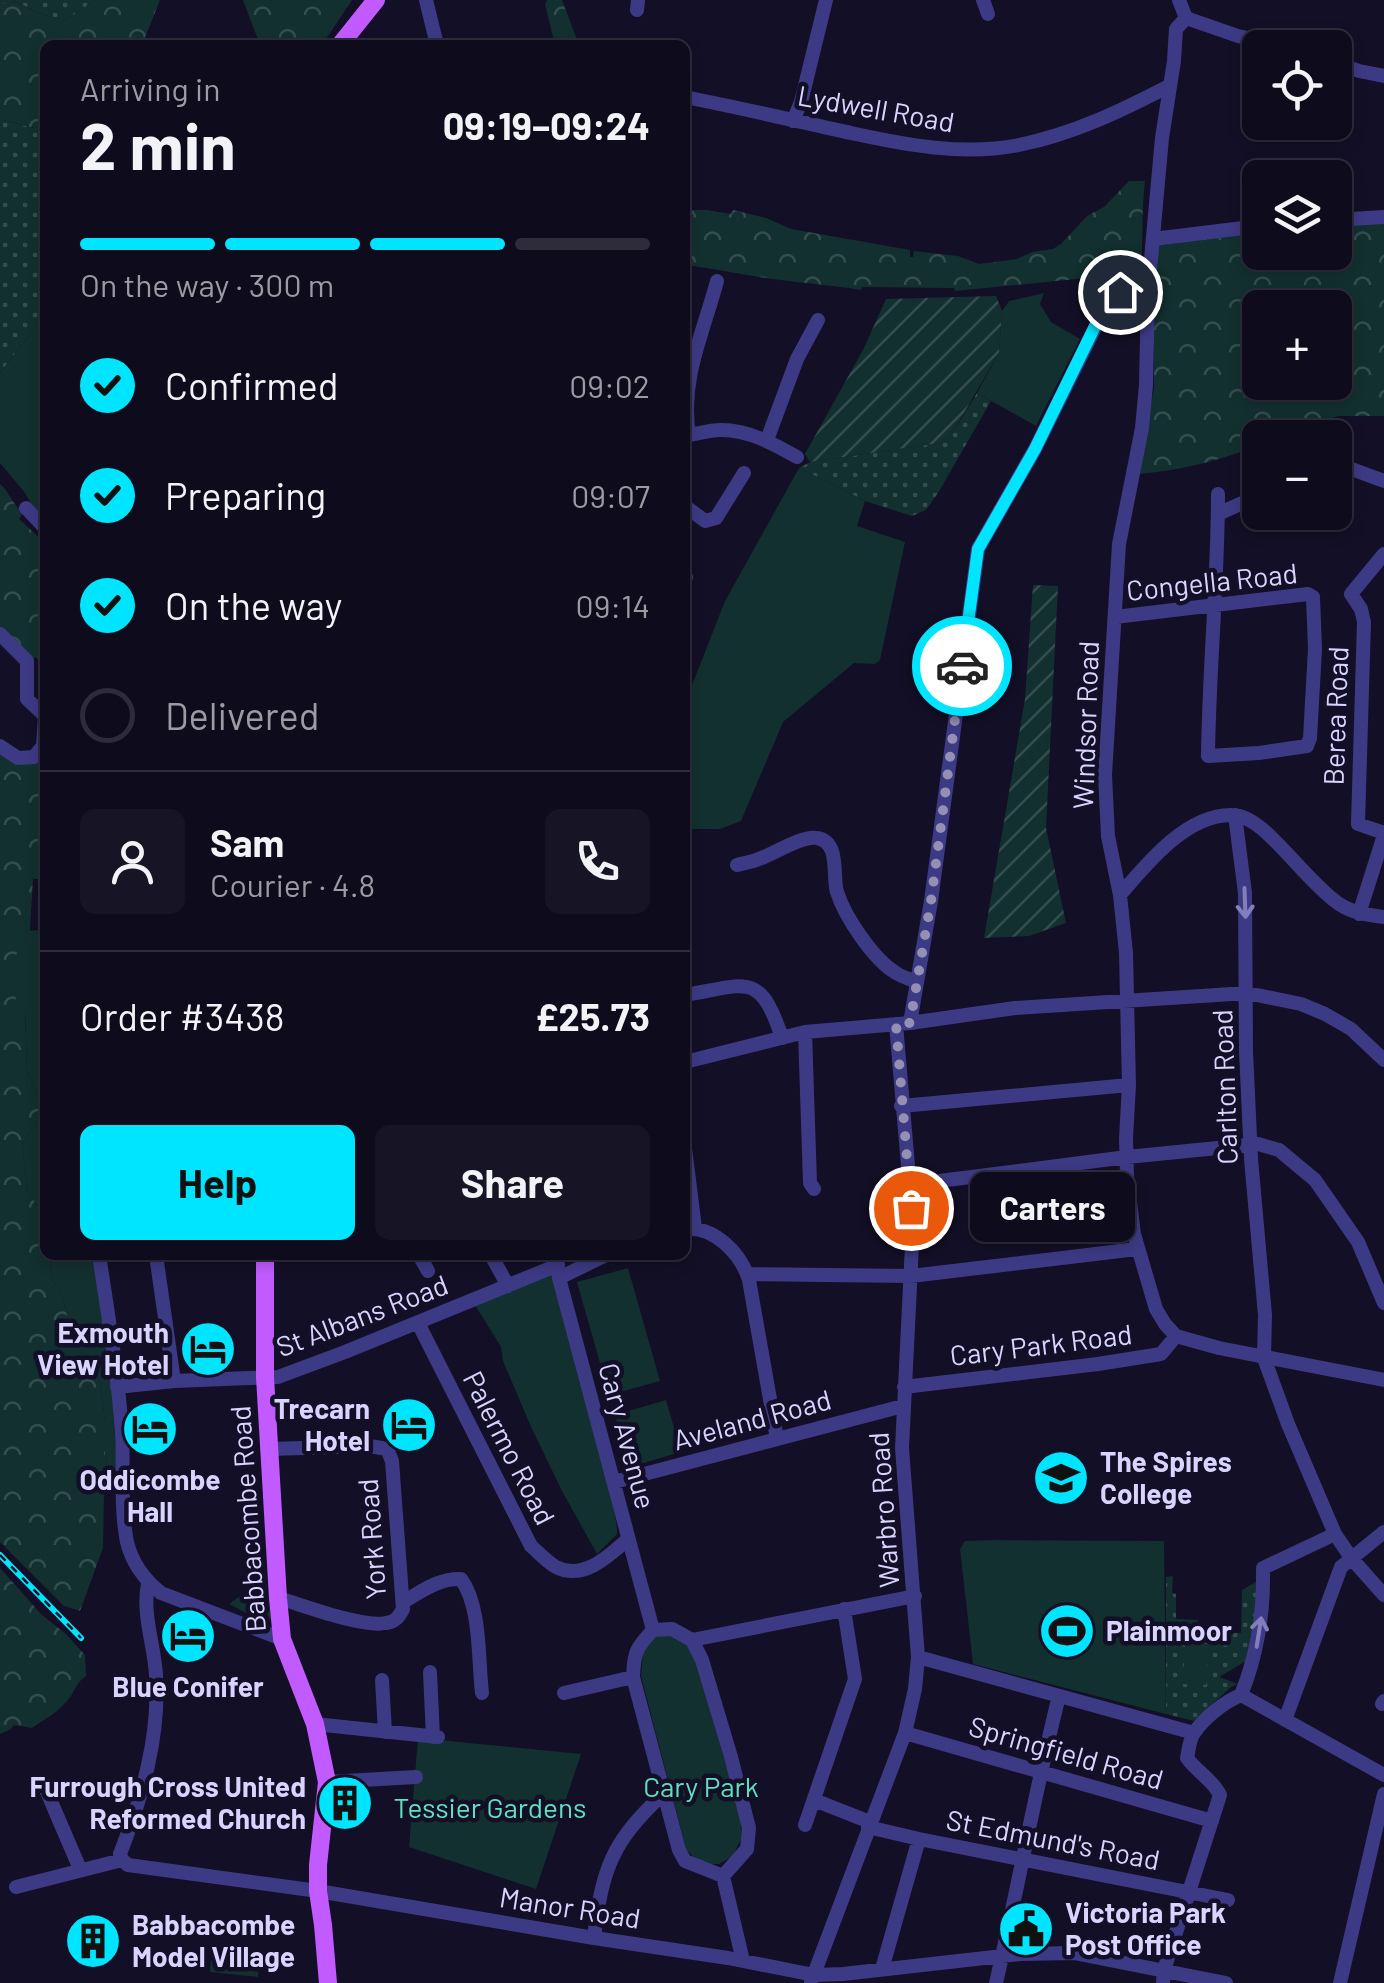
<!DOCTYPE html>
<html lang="en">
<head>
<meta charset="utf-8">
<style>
  body { margin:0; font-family:Barlow,sans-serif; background:#171425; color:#f1f3f6; height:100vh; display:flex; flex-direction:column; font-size:38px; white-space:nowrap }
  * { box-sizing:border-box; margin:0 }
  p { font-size:32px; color:#9b9ba3 }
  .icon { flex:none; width:55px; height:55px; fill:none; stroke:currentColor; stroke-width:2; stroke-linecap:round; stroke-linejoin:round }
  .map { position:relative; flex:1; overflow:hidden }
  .sheet { position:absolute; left:40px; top:40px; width:650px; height:1220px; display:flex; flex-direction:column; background:#0e0b1c; border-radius:15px; box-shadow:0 5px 15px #0003,0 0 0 2px #2e2b3b }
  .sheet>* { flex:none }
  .buttons { position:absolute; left:1242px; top:30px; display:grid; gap:20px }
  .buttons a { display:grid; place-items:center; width:110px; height:110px; border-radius:15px; background:#0e0b1c; box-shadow:0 5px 15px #0003,0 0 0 2px #2e2b3b; font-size:50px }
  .pin { position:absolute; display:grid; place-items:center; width:85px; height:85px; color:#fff; margin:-42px; border:5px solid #fff; border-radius:50%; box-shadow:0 2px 10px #0007 }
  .courier { position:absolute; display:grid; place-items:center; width:100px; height:100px; margin:-50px; border:8px solid #00e5ff; border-radius:50%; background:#fff; color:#222; box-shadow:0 2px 12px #0007 }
  .bubble { position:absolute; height:70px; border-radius:15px; background:#0e0b1c; box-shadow:0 5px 15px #0003,0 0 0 2px #2e2b3b; font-size:32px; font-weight:700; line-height:70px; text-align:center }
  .overview em { font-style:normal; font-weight:700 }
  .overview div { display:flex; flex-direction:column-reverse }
  .overview { display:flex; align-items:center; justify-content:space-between; height:170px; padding:0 40px }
  h1 { font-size:65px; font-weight:700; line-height:75px }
  .bar { display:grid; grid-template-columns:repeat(4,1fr); gap:15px 10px; align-content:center; height:120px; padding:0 40px }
  .bar i { height:12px; border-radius:8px; background:#2e2b3b }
  .bar .active { background:#00e5ff }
  .bar p { grid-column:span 4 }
  .line { display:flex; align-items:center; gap:25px; padding:0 40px; border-top:2px solid #2e2b3b }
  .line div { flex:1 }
  .round { display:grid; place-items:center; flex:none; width:105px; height:105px; border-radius:15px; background:#171425 }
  ol { padding:0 40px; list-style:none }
  li { display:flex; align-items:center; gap:30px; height:110px }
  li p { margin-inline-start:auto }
  li .icon { padding:10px; border-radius:50%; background:#00e5ff; color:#111; stroke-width:4 }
  li:last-child { color:#9b9ba3 }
  li i { width:55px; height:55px; border:5px solid #2e2b3b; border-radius:50% }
  .action { display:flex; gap:20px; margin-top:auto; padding:20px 40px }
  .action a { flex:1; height:115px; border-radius:15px; background:#00e5ff; color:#111; font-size:40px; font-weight:700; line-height:115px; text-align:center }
  .action a+a { background:#171425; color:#f1f3f6 }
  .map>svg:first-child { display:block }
  .grass { fill:url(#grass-dots) }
  .forest { fill:url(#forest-crowns); fill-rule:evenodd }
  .park { fill:#12302f }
  .garden { fill:url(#garden-furrows) }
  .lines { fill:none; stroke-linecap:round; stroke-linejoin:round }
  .minor { stroke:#3d3a85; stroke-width:14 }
  .major { stroke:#c25bff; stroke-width:18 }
  .rail-casing { stroke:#00e5ff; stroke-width:6 }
  .rail { stroke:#130f26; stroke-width:2.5; stroke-dasharray:8; stroke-linecap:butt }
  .oneway { stroke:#837fbc }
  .done { stroke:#948fb3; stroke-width:10; stroke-dasharray:0 18 }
  .route { stroke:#00e5ff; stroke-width:12 }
  .labels { text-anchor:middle; stroke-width:9; stroke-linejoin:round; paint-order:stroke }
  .street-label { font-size:28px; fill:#d9d4ff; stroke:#130f26 }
  .poi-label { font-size:28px; font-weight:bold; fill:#d9d4ff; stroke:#130f26; text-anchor:start }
  .park-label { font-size:28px; fill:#5fe0c0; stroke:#130f26 }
</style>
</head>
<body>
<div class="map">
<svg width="1384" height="1983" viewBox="0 0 1384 1983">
  <defs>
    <pattern id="grass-dots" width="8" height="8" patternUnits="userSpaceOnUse" patternTransform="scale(2.5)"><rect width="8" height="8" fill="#12302f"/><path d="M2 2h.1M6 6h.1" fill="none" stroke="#344d4e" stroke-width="1.8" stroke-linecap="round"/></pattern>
    <pattern id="forest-crowns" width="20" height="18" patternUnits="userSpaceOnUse" patternTransform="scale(2.5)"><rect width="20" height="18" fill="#12302f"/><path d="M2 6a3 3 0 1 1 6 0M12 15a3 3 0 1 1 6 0" fill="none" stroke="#344d4e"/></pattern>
    <pattern id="garden-furrows" width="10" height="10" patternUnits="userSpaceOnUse" patternTransform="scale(2.5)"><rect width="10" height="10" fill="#12302f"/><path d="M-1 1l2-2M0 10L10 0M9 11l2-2" fill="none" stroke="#344d4e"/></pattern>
  </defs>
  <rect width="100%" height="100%" fill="#130f26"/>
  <path class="grass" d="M0,0H96L66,20L44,15L14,1L0,5Z
    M0,119L33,128L45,123V314L0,373Z
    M977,393L991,401L938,493L926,510L912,516L865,501L799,468L810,462L940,443L950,437Z
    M1173,1576L1172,1593L1176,1594V1619L1198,1620V1631L1241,1633L1242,1590L1256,1582V1622L1246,1661L1219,1677L1238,1684L1231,1687L1194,1721L1166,1714V1577Z"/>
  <path class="forest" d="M96,0H160L142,45H45V123L34,128L0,119V5L13,1L44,15L66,20Z
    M243,0H352L322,45H260Z
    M547,0H562L579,45H555L545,4Z
    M1129,181H1145C1141,212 1144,242 1140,272L1137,273L955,291L954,288L862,287L861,290C834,285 808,284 781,280C749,276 717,269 685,265V210H707L731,214L733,210L766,218L791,229L910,250V257H913L914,251L958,256L979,264L1017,259L1032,252L1053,249L1062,243L1087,216L1104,207Z
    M1384,222V416H1338L1280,437L1260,438V445C1217,461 1184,470 1138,474L1154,388V302L1157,237L1260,232V252H1335V225ZM1260,308H1335V382H1260Z
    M0,484C10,493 13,505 23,513L19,519L45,543V664L35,657L31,662L0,633Z
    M45,748V879H33L25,1010L27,1071L41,1104L38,1122L22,1144L27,1190L45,1217V1255H50L51,1276L62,1297L76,1345L94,1366L100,1382L105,1421V1452L109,1482L104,1488L103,1548L80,1611L64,1606L0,1542V750L19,763Z
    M0,1568L42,1615L66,1634L85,1655L86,1676C75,1683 75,1693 66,1702C57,1713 43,1720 32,1728L14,1725L11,1729L0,1734Z"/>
  <path class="park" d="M1044,293L1040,304L1051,322L1080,339L1036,426L977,393L999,353L1002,311L1009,301Z
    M45,314V519L34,509L25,493L0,463V373Z
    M799,468L865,501L857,526L905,542L880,660L875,664L854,663L783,722L741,821L720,829H685V703L725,601Z
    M45,929V1217L27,1190L22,1144L38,1122L41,1104L27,1071L25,1011L17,1007C14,984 6,956 28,940L29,931Z
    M50,1255H95L109,1343L118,1481L109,1482L105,1452V1421L100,1382L94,1366L76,1345L62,1297L51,1276Z
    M628,1268L660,1381L609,1395L577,1282Z
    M555,1270L604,1458C604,1484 617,1508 617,1534L597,1554L562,1491L532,1429L503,1361L501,1347L475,1305Z
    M666,1400L681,1452L630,1467L615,1415Z
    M992,1540L1164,1541L1166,1714L973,1664L960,1549L965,1541Z
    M255,1585H266L271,1618L265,1623L229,1604Z
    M660,1634C676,1635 683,1638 693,1651L740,1815L742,1837L733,1856L719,1864H707L695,1859L686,1849L641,1676L643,1653L648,1644Z
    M1185,1643L1208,1644L1206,1685L1183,1684Z
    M418,1738L581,1754L536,1889L409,1847Z
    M212,1946L260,1950L258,1977L210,1972Z"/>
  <path class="garden" d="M996,296L1002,311L999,353L950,437L940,443L810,462L805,454L864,348L886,299Z
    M1033,585L1058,586L1046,828L1066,923L1029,936L984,938L1025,699Z"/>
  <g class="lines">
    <path class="minor" d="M426,0L437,45
      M983,0L988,14
      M1179,0L1186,18
      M637,10L638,0
      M1186,18L1176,29L1174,61L1162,138L1148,292L1146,385L1142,428L1119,544L1105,775L1108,836L1120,895L1126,953L1129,1085L1126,1138L1127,1177L1134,1234L1156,1309L1165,1324L1176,1336L1219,1348L1384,1380
      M1186,18L1238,36L1293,48
      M1335,62L1359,71L1384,76
      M685,97C741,108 796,121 851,133C906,145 963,156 1019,145C1073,134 1121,111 1169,86
      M793,121L801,102L826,0
      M1335,220L1384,217
      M1153,239L1260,226
      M689,435C680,379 703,334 717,281
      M686,438L689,435C700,433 711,430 721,430C749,430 774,444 797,457
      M767,440L797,359L818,320
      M1335,463L1384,481
      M685,506L705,521L716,518L744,473
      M26,508L45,528
      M1218,514L1260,495
      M1384,554L1351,594L1361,609L1364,622L1358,824L1384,833
      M685,579L686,577
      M1115,617L1308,594L1313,597L1315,649L1310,738L1307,746L1259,753L1208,756C1209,668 1218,581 1218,494
      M0,634L27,661V699L45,716
      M0,746L18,758L34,757L43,746L45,716
      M1235,815L1245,893L1246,1051L1251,1159L1265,1315L1264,1358L1288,1424L1335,1534L1352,1559L1384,1595
      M737,865C744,863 752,862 759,859C774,854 802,835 817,838C841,842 832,877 837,892C845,917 873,959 896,973C902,977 910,979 917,982
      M1120,895C1147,863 1187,814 1232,815C1247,815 1262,828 1272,838C1292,857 1317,889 1339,904C1353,913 1368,915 1384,917
      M1359,914L1384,835
      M685,995C746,985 760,970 782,1038
      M910,1023L931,901L978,549L1035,449L1099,320L1120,292L1124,290L1148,292
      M805,1032L810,1183L814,1189
      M685,1062L805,1032L910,1023L1015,1008L1247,993L1301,1004L1325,1014L1351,1029L1384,1060
      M901,1106L1129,1085
      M685,1148L695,1228
      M908,1185L1127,1157L1258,1144L1279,1150L1315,1180L1358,1242L1384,1303
      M685,1229C715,1226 741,1254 749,1280L777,1439
      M99,1255C108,1314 118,1374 122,1433C124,1469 120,1507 127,1542C132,1563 145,1580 161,1593L282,1639
      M156,1255L174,1381
      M419,1255L428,1271
      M491,1255L508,1286
      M556,1255L559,1278L653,1630
      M748,1274L911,1276L1137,1249
      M559,1278L606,1255
      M418,1323L531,1546C538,1552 547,1562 556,1567C583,1581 609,1556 628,1539
      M117,1387L174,1381L278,1377L345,1352L558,1265
      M904,1387L1098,1364L1161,1354L1176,1336
      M270,1449L370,1446L387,1449L392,1461L403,1609C399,1617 395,1622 386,1623C362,1628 303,1605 278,1598
      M614,1482L903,1406
      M403,1602C422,1591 439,1578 461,1579C481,1606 478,1659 482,1693
      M672,1629L692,1640L702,1660L731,1757L749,1828L747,1849L723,1876L685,1861L679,1850L633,1677C634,1652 636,1648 653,1630Z
      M692,1640L915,1596
      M918,1657L1194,1733
      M430,1672L433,1737
      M382,1680L385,1732
      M564,1693L633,1677
      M1241,1695C1258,1653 1264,1612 1263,1568L1335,1534
      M1241,1695L1384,1775
      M1382,1704L1384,1701
      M1285,1720L1341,1567L1384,1532
      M315,1724L438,1737
      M905,1733L1212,1821
      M327,1782L416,1777
      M44,1785L80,1869
      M814,1800L870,1822
      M805,1825L855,1679L844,1609
      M868,1827L919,1839L1228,1900
      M122,1860L120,1854C142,1797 160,1737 156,1675C154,1643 142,1615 148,1583
      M723,1876L743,1961
      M16,1887L122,1860L128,1865L318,1891L594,1938L728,1958L814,1975L843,1974L1020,1954L1074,1953L1226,1983
      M594,1938C602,1868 612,1842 663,1794
      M882,1969L919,1839
      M811,1982L905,1733L915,1689L918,1657L902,1448L913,1225L896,1024
      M996,1983C1018,1888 1035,1791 1059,1696
      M1163,1983L1164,1970L1220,1795C1213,1780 1197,1772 1187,1758C1189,1750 1189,1740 1194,1733C1204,1718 1224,1702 1241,1695
      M1340,1983L1384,1794"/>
    <path class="major" d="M340,45L376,0
      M265,1255V1377L278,1598L282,1639L315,1724L327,1782L318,1865V1891L323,1925L328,1983"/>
    <g class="rail-casing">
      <path id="rail" d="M0,1555L81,1638"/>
    </g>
    <use href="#rail" class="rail"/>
  </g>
  <defs><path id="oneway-shaft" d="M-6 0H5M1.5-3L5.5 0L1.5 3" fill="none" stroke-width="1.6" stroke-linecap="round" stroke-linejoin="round" transform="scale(2.5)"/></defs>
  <g class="oneway">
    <use href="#oneway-shaft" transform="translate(1245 903) rotate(88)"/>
    <use href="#oneway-shaft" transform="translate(1259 1632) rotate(-81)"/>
  </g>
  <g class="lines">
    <path class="done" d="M911,1208L896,1024L910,1023L931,901L962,666"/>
    <path class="route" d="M962,666L978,549L1035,449L1098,320L1120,292"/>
  </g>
  <defs>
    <g id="hotel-disc" transform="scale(2.875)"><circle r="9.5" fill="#00e5ff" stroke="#130f26"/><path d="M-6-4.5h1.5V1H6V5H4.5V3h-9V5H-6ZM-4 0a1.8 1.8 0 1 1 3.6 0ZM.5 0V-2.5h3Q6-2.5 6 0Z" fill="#111"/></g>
    <g id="school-disc" transform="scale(2.875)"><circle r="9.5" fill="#00e5ff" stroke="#130f26"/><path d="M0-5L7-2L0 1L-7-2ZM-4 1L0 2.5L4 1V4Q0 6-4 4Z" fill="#111"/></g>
    <g id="stadium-disc" transform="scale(2.875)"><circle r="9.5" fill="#00e5ff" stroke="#130f26"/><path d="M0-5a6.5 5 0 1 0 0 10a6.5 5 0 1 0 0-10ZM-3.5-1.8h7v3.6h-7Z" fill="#111"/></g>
    <g id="building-disc" transform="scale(2.875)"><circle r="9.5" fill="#00e5ff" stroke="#130f26"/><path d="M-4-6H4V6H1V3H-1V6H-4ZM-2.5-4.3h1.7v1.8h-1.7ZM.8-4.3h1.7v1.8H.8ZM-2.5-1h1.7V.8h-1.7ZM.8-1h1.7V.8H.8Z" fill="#111"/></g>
    <g id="civic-disc" transform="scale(2.875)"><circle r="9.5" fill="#00e5ff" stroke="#130f26"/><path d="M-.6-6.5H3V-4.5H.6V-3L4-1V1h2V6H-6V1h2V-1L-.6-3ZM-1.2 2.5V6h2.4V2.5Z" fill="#111"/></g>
  </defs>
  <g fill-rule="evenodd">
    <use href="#hotel-disc" x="208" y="1349"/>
    <use href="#hotel-disc" x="409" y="1425"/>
    <use href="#hotel-disc" x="150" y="1429"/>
    <use href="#school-disc" x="1061" y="1478"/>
    <use href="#stadium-disc" x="1067" y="1631"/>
    <use href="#hotel-disc" x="188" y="1636"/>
    <use href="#building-disc" x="345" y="1803"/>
    <use href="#civic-disc" x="1026" y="1929"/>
    <use href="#building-disc" x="93" y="1941"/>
  </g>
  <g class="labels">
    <g class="street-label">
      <text transform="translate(876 109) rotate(10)" y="10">Lydwell Road</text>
      <text transform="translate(1212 582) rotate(-6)" y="10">Congella Road</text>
      <text transform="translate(1336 716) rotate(-88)" y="10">Berea Road</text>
      <text transform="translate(1086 725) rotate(-88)" y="10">Windsor Road</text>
      <text transform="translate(1225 1087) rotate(-92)" y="10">Carlton Road</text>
      <text transform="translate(362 1316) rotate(-21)" y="10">St Albans Road</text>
      <text transform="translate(1041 1345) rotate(-7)" y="10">Cary Park Road</text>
      <text transform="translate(752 1420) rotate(-15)" y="10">Aveland Road</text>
      <text transform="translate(627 1436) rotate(75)" y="10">Cary Avenue</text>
      <text transform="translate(509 1448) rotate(63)" y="10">Palermo Road</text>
      <text transform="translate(884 1510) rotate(-94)" y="10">Warbro Road</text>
      <text transform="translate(248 1519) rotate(-94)" y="10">Babbacombe Road</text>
      <text transform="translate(372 1539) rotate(-94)" y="10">York Road</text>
      <text transform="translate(1066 1753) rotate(16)" y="10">Springfield Road</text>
      <text transform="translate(1053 1840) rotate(11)" y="10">St Edmund's Road</text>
      <text transform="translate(570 1908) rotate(9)" y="10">Manor Road</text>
    </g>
    <g class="poi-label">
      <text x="169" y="1343" text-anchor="end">Exmouth<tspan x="169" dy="32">View Hotel</tspan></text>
      <text x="370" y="1419" text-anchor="end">Trecarn<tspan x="370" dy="32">Hotel</tspan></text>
      <text x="1100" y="1472">The Spires<tspan x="1100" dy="32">College</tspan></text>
      <text x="150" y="1490" text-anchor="middle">Oddicombe<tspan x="150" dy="32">Hall</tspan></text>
      <text x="1106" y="1641">Plainmoor</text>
      <text x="188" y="1697" text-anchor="middle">Blue Conifer</text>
      <text x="306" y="1797" text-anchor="end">Furrough Cross United<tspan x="306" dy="32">Reformed Church</tspan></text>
      <text x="1065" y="1923">Victoria Park<tspan x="1065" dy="32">Post Office</tspan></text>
      <text x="132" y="1935">Babbacombe<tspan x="132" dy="32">Model Village</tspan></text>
    </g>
    <g class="park-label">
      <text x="701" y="1797">Cary Park</text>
      <text x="490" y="1818">Tessier Gardens</text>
    </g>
  </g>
</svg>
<div class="buttons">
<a><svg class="icon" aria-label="locate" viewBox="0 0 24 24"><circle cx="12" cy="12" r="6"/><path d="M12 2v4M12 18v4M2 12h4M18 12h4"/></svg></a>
<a><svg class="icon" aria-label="layers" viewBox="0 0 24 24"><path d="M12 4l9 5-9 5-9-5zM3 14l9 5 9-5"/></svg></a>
<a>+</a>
<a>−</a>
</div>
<div class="pin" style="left:911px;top:1208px;background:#ea580c"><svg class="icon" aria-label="bag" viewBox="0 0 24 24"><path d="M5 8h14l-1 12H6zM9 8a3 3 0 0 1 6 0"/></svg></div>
<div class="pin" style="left:1120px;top:292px;background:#1f2937"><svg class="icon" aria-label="home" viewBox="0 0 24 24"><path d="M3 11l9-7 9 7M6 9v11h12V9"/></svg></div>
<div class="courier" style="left:962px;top:666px"><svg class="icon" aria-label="car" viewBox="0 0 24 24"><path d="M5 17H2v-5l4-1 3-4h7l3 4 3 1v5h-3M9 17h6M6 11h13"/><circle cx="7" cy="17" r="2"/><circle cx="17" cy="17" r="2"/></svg></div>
<div class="bubble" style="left:970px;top:1172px;width:165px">Carters</div>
<section class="sheet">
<div class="overview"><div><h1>2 min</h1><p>Arriving in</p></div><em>09:19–09:24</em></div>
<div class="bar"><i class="active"></i><i class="active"></i><i class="active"></i><i></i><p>On the way · 300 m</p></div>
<ol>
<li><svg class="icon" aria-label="check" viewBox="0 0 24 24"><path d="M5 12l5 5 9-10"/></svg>Confirmed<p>09:02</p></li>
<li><svg class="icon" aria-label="check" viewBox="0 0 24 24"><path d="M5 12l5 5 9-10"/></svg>Preparing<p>09:07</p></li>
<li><svg class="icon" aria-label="check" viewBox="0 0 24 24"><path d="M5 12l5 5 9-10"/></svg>On the way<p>09:14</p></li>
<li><i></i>Delivered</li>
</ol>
<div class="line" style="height:180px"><a class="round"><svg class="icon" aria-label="person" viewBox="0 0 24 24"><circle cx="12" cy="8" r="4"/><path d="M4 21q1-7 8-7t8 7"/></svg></a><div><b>Sam</b><p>Courier · 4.8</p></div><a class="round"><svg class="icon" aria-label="phone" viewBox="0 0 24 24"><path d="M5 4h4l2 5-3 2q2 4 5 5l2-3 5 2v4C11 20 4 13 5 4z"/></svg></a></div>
<div class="line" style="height:130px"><div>Order #3438</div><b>£25.73</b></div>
<div class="action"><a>Help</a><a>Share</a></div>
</section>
</div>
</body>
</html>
